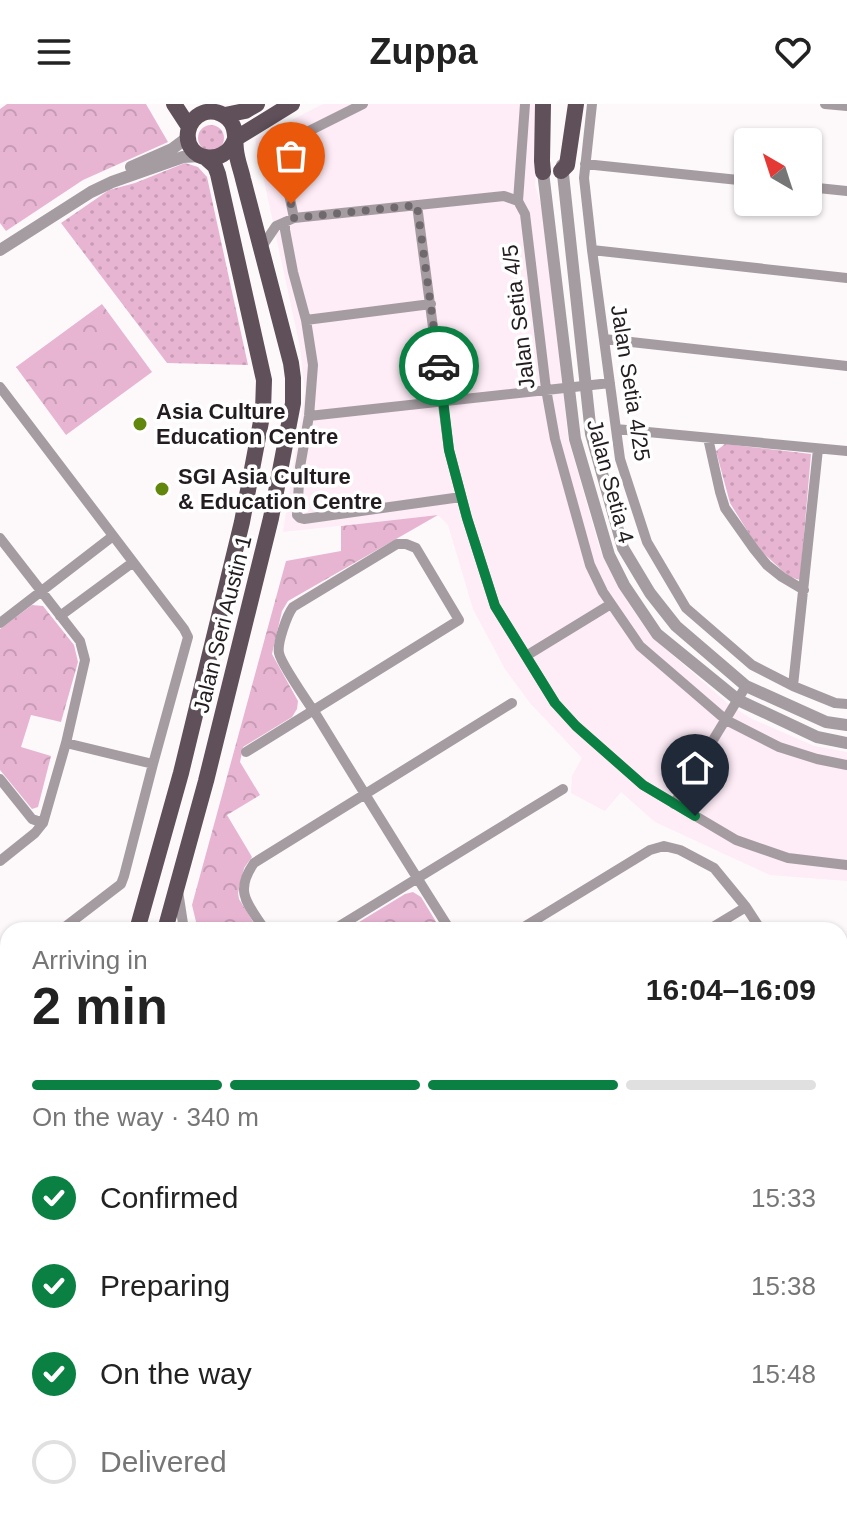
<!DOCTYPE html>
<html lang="en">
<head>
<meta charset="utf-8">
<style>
  body { margin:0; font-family:Arial,sans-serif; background:#f6f6f6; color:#222; height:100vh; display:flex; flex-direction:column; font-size:30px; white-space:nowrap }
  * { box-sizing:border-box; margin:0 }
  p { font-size:26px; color:#767676 }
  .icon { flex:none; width:44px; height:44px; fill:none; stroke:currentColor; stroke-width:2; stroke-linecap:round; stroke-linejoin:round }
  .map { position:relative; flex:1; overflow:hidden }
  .drawer { position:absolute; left:0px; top:818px; width:848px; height:600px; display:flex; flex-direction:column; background:#fff; border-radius:24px 24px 0 0; box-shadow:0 2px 6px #0004 }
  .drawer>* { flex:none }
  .needle { width:52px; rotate:321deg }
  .controls { position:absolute; left:734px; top:24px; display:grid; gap:16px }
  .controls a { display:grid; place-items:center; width:88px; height:88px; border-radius:8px; background:#fff; box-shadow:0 2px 6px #0004; font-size:40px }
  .pin { position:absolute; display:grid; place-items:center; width:68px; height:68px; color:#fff; margin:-82px -34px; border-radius:50% 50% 50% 0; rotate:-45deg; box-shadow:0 0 8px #0007 }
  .pin .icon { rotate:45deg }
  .courier { position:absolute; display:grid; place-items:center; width:80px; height:80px; margin:-40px; border:6px solid #0b8043; border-radius:50%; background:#fff; color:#222; box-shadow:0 2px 10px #0007 }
  .head em { font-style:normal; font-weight:700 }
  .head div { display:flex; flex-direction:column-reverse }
  .head { display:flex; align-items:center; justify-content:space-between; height:136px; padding:0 32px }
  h1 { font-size:52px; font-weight:700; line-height:60px }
  .bar { display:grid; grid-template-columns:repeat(4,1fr); gap:12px 8px; align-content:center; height:96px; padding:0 32px }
  .bar i { height:10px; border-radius:6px; background:#e0e0e0 }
  .bar .on { background:#0b8043 }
  .bar p { grid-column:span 4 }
  ol { padding:0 32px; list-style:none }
  li { display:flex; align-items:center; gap:24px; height:88px }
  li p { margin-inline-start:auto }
  li .icon { padding:8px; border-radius:50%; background:#0b8043; color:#fff; stroke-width:4 }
  li:last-child { color:#767676 }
  li i { width:44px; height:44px; border:4px solid #e0e0e0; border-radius:50% }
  header { display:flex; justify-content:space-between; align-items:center; height:104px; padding:0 32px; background:#fff; font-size:36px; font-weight:700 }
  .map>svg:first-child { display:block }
  .built { fill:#feecf6 }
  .grass { fill:url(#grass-dots) }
  .park { fill:url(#park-crowns) }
  .water { fill:url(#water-ripples); stroke:#936581; stroke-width:2 }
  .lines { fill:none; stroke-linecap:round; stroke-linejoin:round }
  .stream { stroke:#936581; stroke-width:3 }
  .minor { stroke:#a59ca1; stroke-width:10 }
  .tertiary { stroke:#a59ca1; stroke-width:12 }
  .primary { stroke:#5f5059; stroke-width:16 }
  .done { stroke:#6f696d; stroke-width:8; stroke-dasharray:0 14.4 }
  .route { stroke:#0b8043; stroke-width:10 }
  .poi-dot { fill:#62870d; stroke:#fff; stroke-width:3 }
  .labels { text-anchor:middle; stroke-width:7; stroke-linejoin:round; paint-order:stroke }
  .street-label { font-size:22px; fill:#231c20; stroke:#fff }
  .poi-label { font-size:22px; font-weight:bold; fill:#231c20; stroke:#fff; text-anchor:start }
</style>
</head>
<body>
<header><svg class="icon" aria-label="menu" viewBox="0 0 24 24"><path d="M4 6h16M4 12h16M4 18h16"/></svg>Zuppa<svg class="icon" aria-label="heart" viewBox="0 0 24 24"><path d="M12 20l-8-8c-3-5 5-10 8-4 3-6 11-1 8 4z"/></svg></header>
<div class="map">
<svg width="847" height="1418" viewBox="0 0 847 1418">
  <defs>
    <pattern id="grass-dots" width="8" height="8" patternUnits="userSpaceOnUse" patternTransform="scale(2)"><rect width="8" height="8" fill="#e7b5d2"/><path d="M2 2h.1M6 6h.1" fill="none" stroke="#c69bb4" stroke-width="1.8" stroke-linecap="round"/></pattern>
    <pattern id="park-crowns" width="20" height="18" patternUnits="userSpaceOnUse" patternTransform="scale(2)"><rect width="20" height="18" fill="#e7b5d2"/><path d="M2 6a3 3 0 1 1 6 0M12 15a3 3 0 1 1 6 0" fill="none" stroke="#c69bb4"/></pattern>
    <pattern id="water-ripples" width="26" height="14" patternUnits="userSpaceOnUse" patternTransform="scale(2)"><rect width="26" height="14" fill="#c384aa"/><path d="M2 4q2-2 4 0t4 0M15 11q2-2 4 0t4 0" fill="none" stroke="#9e6b8a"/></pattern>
  </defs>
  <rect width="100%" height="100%" fill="#fdf9fb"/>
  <path class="built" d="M323,0H539L535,82L544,109L568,334L600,446L627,497L651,532L727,599L750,614L814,642L847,648V777L770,771L655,718L621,688L605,707L571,689L572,672L582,654L530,599L505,565L473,505L448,421L438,411L283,428L305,288L300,243L255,35Z
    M60,1410H133L131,1418H59Z"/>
  <path class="grass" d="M198 34a13 13 0 1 1 26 0a13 13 0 1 1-26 0Z
    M185,59L198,63L207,73L248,261L167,259L61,119L109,86L135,79Z
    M725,340L811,350L800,476L788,472L758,444L730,399L716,347Z
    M840,1277L847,1280V1382L840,1380Z"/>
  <path class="park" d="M7,0H146L168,38L83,76L6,127L0,119V5Z
    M102,200L152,268L66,331L16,263Z
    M438,411L288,497L282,507L272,550L298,597L297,605L292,613L243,643L240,658L260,691L227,711L252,753L244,764L238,789L239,795L258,826H198L192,801L286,457L341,447V422Z
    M32,501L43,502L74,541L78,558L61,618L31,611L21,643L51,652L38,703L32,705L0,666V525Z
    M413,788L421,793L441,826H346L405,790Z"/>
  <path class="water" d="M160,1410H257L251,1418H158Z"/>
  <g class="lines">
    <path class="stream" d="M28,1418L29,1410"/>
    <path class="minor" d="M592,0L584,74L592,146L620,355L647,438L686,504L752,561L793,582L835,599L847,600
      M825,0L847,2
      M585,60L748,77
      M808,83L847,87
      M518,97L525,110L546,285L555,335L590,461L603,488L640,542L726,616L779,643L817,655L847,661
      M518,97L525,0
      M417,101L449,346L467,414L495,502L555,599L576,622L643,681L736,736L788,754L847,761
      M294,114L279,42L363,0
      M285,118V126L293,168L306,216L313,261L309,312L300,363L297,411L300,414L304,415L461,393
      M261,144L276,122L294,114L504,92L518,97
      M592,146L847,174
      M306,216L431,200
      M604,235L847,262
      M0,283L184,525L188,533L153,660L124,772L121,780L61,826
      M309,312L610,279
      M616,325L847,347
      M708,334L720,388L725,404L754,445L767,461L782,473L804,486
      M0,434L80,537L85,556L66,639L43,719L35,729L0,757
      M60,512L132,459
      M0,519L113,432
      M526,552L611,500
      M793,582L818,345
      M66,639L153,660
      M246,648L459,516L416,444L406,440H397L293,503C287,511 277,539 279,549C281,560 309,600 317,612C361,684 405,755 450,826
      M0,675L32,715L43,719
      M674,700L746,582
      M178,787L184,826
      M265,826C249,801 233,789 254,759L512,599
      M333,826L563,685
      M519,826L650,746L664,742L680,746L714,764L746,803L761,826
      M708,826L746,803
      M0,872L8,866
      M840,953L847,965
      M847,969L844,989L847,999
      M840,1094L847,1090
      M840,1209L847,1205
      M840,1390L847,1392
      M583,1410L613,1418
      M72,1418L73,1410
      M285,1418L287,1410
      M620,1418L623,1410
      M747,1418L750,1410
      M760,1418L763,1410
      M782,1418L785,1410"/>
    <path class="tertiary" d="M544,60L543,68L575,335L609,451L624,481L657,530L738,596L817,633L847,639
      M562,61L591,330L623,444L650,489L676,522L746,582L826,618L847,621
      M131,63L172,45L188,33
      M0,146L91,88L112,78L183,53L201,52"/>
    <path class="primary" d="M174,0L189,23
      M225,11L245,7L257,0
      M235,35L292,0
      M561,67L567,61L576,0
      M543,68L542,57L543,0
      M137,826L181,669L242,418L263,307L264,276L218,70L215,62L206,54
      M165,826L206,677L271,414L293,299V274L291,259C275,198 259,136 243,75C241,66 237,56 236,46C235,38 236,29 233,22C228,10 214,5 203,9C195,12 189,20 188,28C184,57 225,64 235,35
      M6,1418L8,1405
      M39,1418L40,1410"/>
  </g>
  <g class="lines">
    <path class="done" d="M291,100L294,114L417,101L439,262"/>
    <path class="route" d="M439,262L449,346L467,414L495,502L555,599L576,622L643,681L695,712"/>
  </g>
  <g class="poi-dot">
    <circle cx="140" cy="320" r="8"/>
    <circle cx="162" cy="385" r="8"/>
  </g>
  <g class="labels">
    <g class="street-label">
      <text transform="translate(518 213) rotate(-97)" y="8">Jalan Setia 4/5</text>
      <text transform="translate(631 279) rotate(81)" y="8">Jalan Setia 4/25</text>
      <text transform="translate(611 377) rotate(75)" y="8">Jalan Setia 4</text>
      <text transform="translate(222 520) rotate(-76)" y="8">Jalan Seri Austin 1</text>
    </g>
    <g class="poi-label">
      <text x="156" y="315">Asia Culture<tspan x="156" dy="25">Education Centre</tspan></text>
      <text x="178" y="380">SGI Asia Culture<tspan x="178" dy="25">&amp; Education Centre</tspan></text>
    </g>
  </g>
</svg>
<div class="controls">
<a><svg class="needle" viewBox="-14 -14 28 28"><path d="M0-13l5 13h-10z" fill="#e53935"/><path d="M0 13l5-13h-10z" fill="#767676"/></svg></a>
</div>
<div class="pin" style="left:291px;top:100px;background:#ea580c"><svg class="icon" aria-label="bag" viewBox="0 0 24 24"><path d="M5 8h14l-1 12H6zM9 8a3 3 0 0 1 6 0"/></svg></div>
<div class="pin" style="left:695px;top:712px;background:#1f2937"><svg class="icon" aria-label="home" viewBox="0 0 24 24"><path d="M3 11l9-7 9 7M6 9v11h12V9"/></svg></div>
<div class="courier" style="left:439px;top:262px"><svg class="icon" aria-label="car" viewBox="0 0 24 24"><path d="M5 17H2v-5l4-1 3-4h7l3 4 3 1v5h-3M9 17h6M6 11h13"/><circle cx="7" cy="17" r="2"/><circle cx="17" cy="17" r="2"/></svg></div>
<section class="drawer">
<div class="head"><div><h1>2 min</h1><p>Arriving in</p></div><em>16:04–16:09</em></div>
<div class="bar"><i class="on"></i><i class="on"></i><i class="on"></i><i></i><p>On the way · 340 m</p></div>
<ol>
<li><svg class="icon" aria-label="check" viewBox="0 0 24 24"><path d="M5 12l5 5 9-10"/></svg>Confirmed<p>15:33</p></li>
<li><svg class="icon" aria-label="check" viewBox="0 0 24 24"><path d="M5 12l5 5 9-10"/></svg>Preparing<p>15:38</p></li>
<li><svg class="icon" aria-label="check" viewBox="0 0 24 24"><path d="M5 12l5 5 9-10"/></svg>On the way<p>15:48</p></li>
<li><i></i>Delivered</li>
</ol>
</section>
</div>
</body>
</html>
